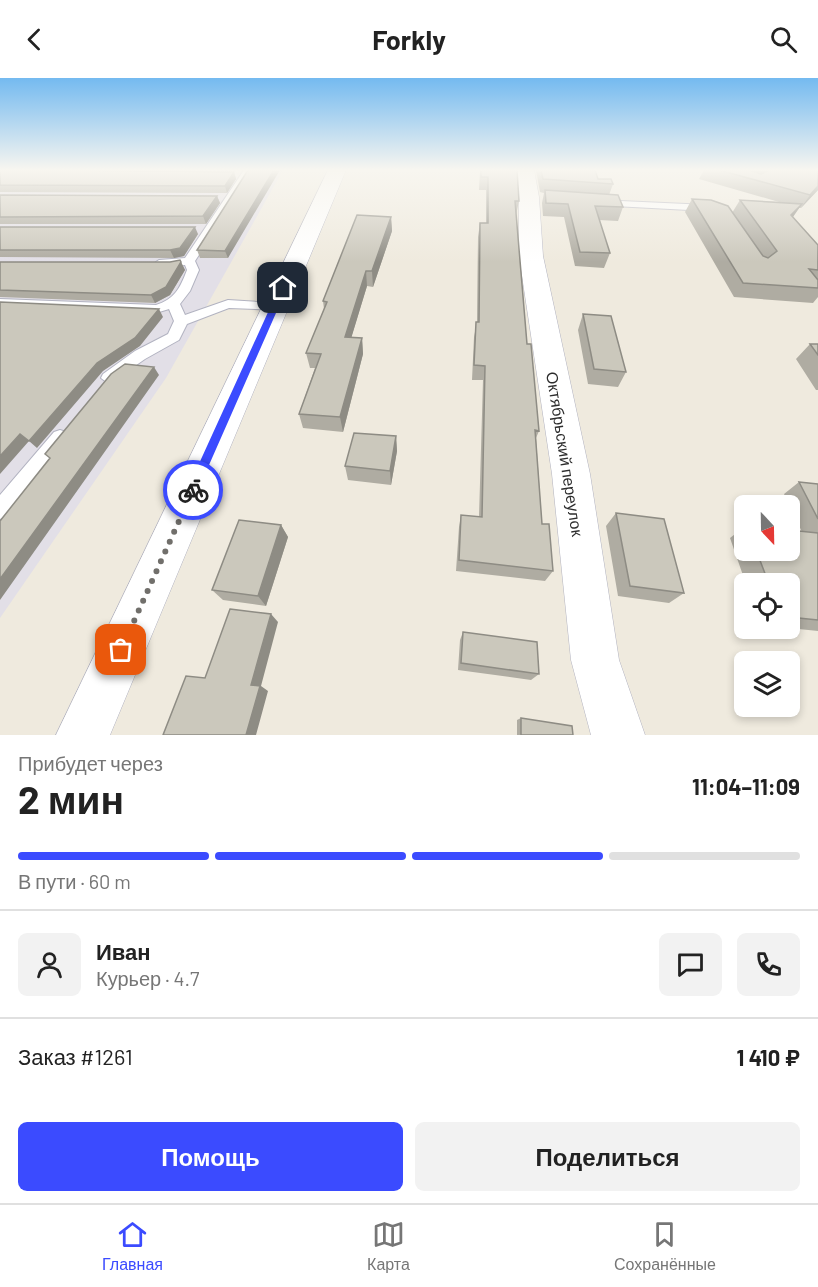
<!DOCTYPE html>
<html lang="ru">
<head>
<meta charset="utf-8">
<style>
  body { margin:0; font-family:Barlow,sans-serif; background:#f2f2f2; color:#222; height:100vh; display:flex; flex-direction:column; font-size:22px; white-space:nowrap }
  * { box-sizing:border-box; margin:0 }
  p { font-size:20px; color:#767676 }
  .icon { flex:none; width:33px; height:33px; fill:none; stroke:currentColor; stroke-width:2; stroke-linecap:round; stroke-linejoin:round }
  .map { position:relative; height:657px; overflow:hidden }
  .sheet { display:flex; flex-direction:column; background:#fff; flex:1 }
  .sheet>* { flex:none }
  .needle { width:39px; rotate:158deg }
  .buttons { position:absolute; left:734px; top:417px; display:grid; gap:12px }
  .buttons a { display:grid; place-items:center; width:66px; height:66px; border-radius:9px; background:#fff; box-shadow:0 3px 9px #0003; font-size:30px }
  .pin { position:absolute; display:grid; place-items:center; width:51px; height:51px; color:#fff; margin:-26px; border-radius:12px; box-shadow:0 3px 9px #0006 }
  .courier { position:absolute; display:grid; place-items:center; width:60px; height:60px; margin:-30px; border:4px solid #3b4bff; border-radius:50%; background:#fff; color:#222; box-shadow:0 2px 8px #0007 }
  .overview em { font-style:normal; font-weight:700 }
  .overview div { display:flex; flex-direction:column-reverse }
  .overview { display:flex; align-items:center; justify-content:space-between; height:102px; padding:0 18px }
  h1 { font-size:39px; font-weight:700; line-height:45px }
  .bar { display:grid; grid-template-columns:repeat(4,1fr); gap:9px 6px; align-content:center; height:72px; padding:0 18px }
  .bar i { height:8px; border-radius:4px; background:#e0e0e0 }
  .bar .active { background:#3b4bff }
  .bar p { grid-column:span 4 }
  .line { display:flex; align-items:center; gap:15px; padding:0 18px; border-top:2px solid #e0e0e0 }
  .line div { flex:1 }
  .round { display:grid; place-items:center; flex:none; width:63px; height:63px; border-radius:9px; background:#f2f2f2 }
  .button { display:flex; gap:12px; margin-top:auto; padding:12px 18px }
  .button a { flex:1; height:69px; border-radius:9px; background:#3b4bff; color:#fff; font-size:24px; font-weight:700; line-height:69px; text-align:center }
  .button a+a { background:#f2f2f2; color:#222 }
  header { display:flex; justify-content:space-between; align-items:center; height:78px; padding:0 18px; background:#fff; font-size:27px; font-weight:700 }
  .tab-bar { display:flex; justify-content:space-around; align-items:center; height:84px; border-top:2px solid #e0e0e0; background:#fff; font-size:16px; color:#767676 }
  .tab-bar a { display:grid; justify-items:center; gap:3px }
  .tab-bar .active { color:#3b4bff }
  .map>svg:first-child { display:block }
  .industrial { fill:#e2dfe7 }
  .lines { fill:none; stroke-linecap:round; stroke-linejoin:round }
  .lane-casing { stroke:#b2b3c1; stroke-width:2 }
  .street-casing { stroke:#b2b3c1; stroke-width:1 }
  .lane { fill:#fff; fill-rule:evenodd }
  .street { fill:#fff; fill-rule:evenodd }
  .wall { fill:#afaca2 }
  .shaded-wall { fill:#8e8c84 }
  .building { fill:#cbc8bc; stroke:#8e8c84; stroke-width:1.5 }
  .route { fill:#3b4bff }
  .done { stroke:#716f6b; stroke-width:6; stroke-dasharray:0 10.8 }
  .labels { text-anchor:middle; stroke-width:6; stroke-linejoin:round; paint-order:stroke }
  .street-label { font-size:16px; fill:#2d2d2d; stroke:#fff }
</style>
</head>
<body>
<header><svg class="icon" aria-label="back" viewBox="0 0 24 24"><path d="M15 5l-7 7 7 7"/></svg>Forkly<svg class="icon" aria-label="search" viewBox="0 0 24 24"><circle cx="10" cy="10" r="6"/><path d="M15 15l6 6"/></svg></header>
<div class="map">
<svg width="818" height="657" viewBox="0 0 818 657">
  <rect width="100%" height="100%" fill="#efeade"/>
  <path class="industrial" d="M0,92H283L166,300L0,540Z"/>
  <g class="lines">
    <g class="lane-casing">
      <path id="lane" d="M244,92H254L195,183L199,192L190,213L180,226L185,237L228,222L274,225L279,226V232L229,230L187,246L179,262L145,281L109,306L101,300L103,296L135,273L168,256L174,243L169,231L156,235L0,229V221L156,227C175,221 180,210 187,192L185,187L159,190L153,186L159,182L185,180Z
        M599,122L708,127L713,130L708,133L595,127L594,125Z
        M60,352L66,354L69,359L66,364L7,438L0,441V417L54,354Z"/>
    </g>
    <g class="street-casing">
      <path id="street" d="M328,92H346L110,657H56Z
        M516,92H534L539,119L543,178L590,396L619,582L645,657H591L571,582L552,396L519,178V119Z"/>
    </g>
    <use href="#lane" class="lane"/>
    <use href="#street" class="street"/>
  </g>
  <path class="wall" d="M0,92L234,94L236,101L227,115L0,114Z
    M248,92L228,180H200L197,172Z
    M480,92H517L519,123L516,137L527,266L539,353L536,360L542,446L553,493L545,503L456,493L459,449L461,437L479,439L483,302H472L474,259L477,244L478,159L480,145H486V112H479Z
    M536,92H595L598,101L613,106L609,117L623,129L618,143L599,142L610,175L604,190L575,188L564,139L543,138L542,125L544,115L540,114Z
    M704,92H818V112L801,130H799L792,139L818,167V219L813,225L734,219L685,134L692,121L732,135L740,122L779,124L699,101Z
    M0,117L217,118L220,125L206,146H0Z
    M391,139L392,153L373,209L367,208L351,260H362L363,276L343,354L303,350L299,336L315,290H310L306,275L324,231L323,223Z
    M0,149L198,156L184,178L174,180L0,179Z
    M180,182L185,192L170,217L155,225L0,219V184H170Z
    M583,236L626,294L618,309L588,306L578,252Z
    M810,266H818V312H816L796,281Z
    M396,358L397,373L391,407L348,402L345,388Z
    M799,404L818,406V553L789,550V506H746L730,460L744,449V472H789L802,454L784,416Z
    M616,435L684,515L669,525L618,518L606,448Z
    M281,447L288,459L266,528L223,522L212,512Z
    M463,554L539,596L531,602L458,592L460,562Z
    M521,640L573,657H517V642Z"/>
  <path class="shaded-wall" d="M274,92H280L228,180L225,173Z
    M757,92H780L754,98Z
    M234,94L236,101L227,115L225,108Z
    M818,108V112L801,130L810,117Z
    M217,118L220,125L206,146L203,138Z
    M802,126L793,139L791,137Z
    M391,139L392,153L373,209L372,193Z
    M195,149L198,156L184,178L174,180L170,172Z
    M181,184L185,192L170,217L155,225L151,217Z
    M366,193L367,208L347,274L345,259Z
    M159,231L163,239L140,268L103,293L37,370L29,363L97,285Z
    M362,260L363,276L343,354L340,339Z
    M154,289L159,297L0,522V501Z
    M20,356L29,363L0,396V378Z
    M396,358L397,373L391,407L390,393Z
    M281,447L288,459L266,528L258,518Z
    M271,536L278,544L261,608L268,613L256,657H246L251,607Z"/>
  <path class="building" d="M0,92L234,94L225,108L0,107Z
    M248,92H274L225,173L197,172Z
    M481,92H517L519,123H515L527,266H531L539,353L535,352L542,446H549L553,493L459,482L461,437L482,439L485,288L474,287L476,244H479L480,145H488V99H481Z
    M541,92H595L598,101H611L613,106L543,101Z
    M719,92H749L761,96L770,92H818V108L810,117Z
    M545,112L618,117L623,129L595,128L610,175L580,174L568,126L546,125Z
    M0,117L217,118L203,138L0,139Z
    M692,121L711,122L728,128L763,178L768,180L777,173L740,122L802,126L791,137L818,167V192L809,191L818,202V210L743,205Z
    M357,137L391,139L372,193H366L345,259L362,260L340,339L299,336L321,276L306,275L327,224L323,223Z
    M0,149H195L180,170L170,172H0Z
    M180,182L181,184L166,209L151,217L0,212V184H170Z
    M0,224L159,231L135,260L97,285L29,363L20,356L0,378Z
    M583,236L611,238L626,294L594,291Z
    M810,266H818V277Z
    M125,286L154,289L0,501V443L50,380L45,376L111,296Z
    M354,355L396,358L390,393L345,388Z
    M799,404L818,406V441Z
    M616,435L664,441L684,515L630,508Z
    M239,442L281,447L258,518L212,512Z
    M789,452L818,455V542L789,539V506H769L756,472H789Z
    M230,531L271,536L251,607L260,608L246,657H163L186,598L205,600Z
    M463,554L537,564L539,596L461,585Z
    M521,640L572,648L573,657H521Z"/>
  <linearGradient id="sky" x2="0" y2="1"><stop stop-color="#74baf0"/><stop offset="0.5" stop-color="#f8f6f0"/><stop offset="1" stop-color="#f8f6f0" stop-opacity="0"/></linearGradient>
  <rect width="818" height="184" fill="url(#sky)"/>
  <path class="route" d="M283,208L287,210L198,412L197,416H189L187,412L279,210Z"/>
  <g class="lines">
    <path class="done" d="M121,572L193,412"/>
  </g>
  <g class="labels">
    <g class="street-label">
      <text transform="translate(565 376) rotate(81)" y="6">Октябрьский переулок</text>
    </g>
  </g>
</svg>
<div class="buttons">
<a><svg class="needle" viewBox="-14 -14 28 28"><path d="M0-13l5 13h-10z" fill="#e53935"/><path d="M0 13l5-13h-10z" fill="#767676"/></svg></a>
<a><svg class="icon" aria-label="locate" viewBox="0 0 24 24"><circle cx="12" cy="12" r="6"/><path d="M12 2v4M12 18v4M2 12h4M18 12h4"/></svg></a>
<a><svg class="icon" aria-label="layers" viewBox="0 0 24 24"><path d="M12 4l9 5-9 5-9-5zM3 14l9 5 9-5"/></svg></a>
</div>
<div class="pin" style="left:121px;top:572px;background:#ea580c"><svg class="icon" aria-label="bag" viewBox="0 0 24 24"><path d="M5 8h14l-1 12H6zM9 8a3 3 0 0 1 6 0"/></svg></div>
<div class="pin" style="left:283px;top:210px;background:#1f2937"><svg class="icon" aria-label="home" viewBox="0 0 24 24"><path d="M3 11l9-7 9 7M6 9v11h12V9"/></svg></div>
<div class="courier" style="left:193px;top:412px"><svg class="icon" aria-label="bike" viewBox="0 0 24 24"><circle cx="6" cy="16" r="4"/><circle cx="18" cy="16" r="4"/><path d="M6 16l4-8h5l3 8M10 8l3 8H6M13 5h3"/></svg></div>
</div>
<section class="sheet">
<div class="overview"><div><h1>2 мин</h1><p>Прибудет через</p></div><em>11:04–11:09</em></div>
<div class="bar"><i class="active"></i><i class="active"></i><i class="active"></i><i></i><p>В пути · 60 m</p></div>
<div class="line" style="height:108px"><a class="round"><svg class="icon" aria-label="person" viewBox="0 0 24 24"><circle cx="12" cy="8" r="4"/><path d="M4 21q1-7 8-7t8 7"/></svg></a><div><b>Иван</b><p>Курьер · 4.7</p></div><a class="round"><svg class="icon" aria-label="chat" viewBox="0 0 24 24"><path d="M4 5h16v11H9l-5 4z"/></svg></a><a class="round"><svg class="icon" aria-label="phone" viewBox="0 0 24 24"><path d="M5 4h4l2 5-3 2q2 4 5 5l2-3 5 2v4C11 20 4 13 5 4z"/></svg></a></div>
<div class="line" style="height:78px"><div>Заказ #1261</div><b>1 410 ₽</b></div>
<div class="button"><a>Помощь</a><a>Поделиться</a></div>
</section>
<nav class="tab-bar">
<a class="active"><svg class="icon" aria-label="home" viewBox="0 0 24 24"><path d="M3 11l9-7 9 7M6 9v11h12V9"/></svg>Главная</a>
<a><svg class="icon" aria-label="map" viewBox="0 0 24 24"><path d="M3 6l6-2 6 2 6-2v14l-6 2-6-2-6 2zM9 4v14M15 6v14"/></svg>Карта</a>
<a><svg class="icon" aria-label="saved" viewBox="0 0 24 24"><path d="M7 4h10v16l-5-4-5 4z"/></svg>Сохранённые</a>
</nav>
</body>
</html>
